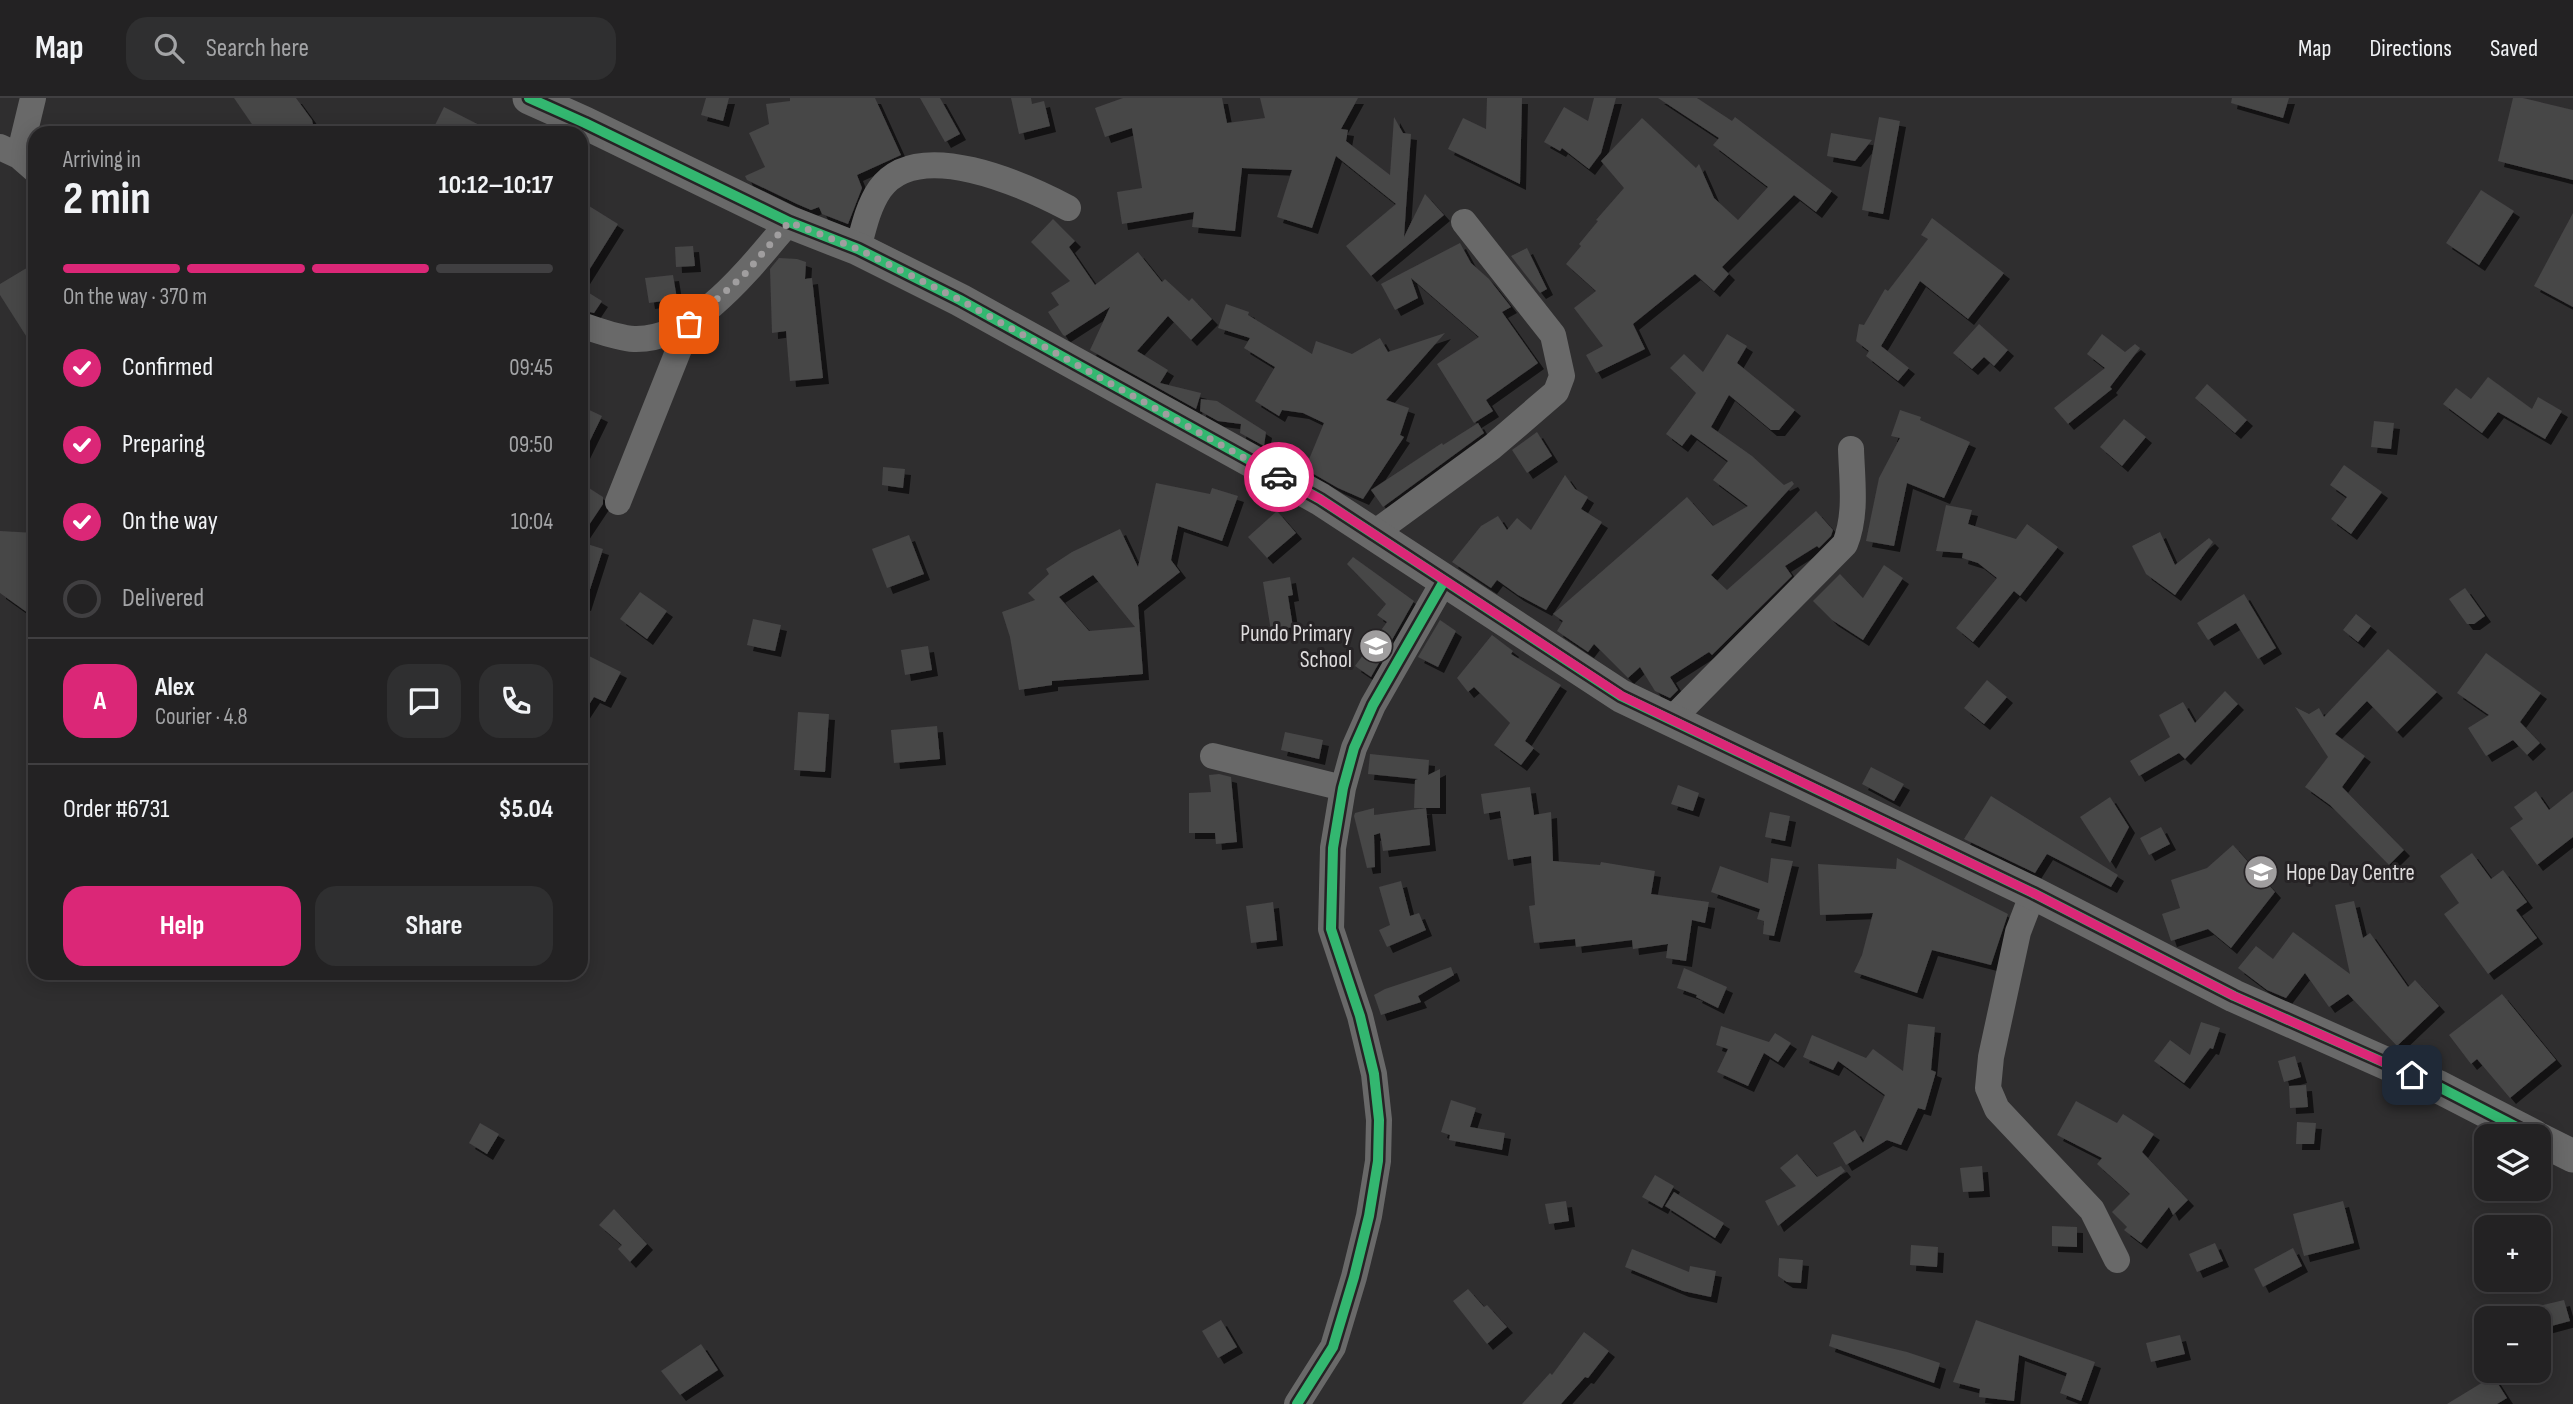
<!DOCTYPE html>
<html lang="en">
<head>
<meta charset="utf-8">
<style>
  body { margin:0; font-family:"Sofia Sans Condensed",sans-serif; background:#2f2f30; color:#f1f3f6; height:100vh; display:flex; flex-direction:column; font-size:26px; white-space:nowrap }
  * { box-sizing:border-box; margin:0 }
  p { font-size:23px; color:#a3a4a6 }
  .icon { flex:none; width:38px; height:38px; fill:none; stroke:currentColor; stroke-width:2; stroke-linecap:round; stroke-linejoin:round }
  .map { position:relative; flex:1; overflow:hidden }
  .details { position:absolute; left:28px; top:28px; width:560px; height:854px; display:flex; flex-direction:column; background:#232223; border-radius:21px; box-shadow:0 4px 18px #0003,0 0 0 2px #403f41 }
  .details>* { flex:none }
  .tools { position:absolute; left:2474px; top:1026px; display:grid; gap:14px }
  .tools a { display:grid; place-items:center; width:77px; height:77px; border-radius:14px; background:#232223; box-shadow:0 4px 18px #0003,0 0 0 2px #403f41; font-size:35px }
  .pin { position:absolute; display:grid; place-items:center; width:60px; height:60px; color:#fff; margin:-30px; border-radius:14px; box-shadow:0 4px 10px #0006 }
  .courier { position:absolute; display:grid; place-items:center; width:70px; height:70px; margin:-35px; border:5px solid #db2777; border-radius:50%; background:#fff; color:#222; box-shadow:0 2px 9px #0007 }
  .headline em { font-style:normal; font-weight:700 }
  .headline div { display:flex; flex-direction:column-reverse }
  .headline { display:flex; align-items:center; justify-content:space-between; height:119px; padding:0 35px }
  h1 { font-size:46px; font-weight:700; line-height:52px }
  .bar { display:grid; grid-template-columns:repeat(4,1fr); gap:10px 7px; align-content:center; height:84px; padding:0 35px }
  .bar i { height:9px; border-radius:5px; background:#403f41 }
  .bar .active { background:#db2777 }
  .bar p { grid-column:span 4 }
  .line { display:flex; align-items:center; gap:18px; padding:0 35px; border-top:2px solid #403f41 }
  .line div { flex:1 }
  .round { display:grid; place-items:center; flex:none; width:74px; height:74px; border-radius:21px; background:#2f2f30 }
  ol { padding:0 35px; list-style:none }
  li { display:flex; align-items:center; gap:21px; height:77px }
  li p { margin-inline-start:auto }
  li .icon { padding:7px; border-radius:50%; background:#db2777; color:#fff; stroke-width:4 }
  li:last-child { color:#a3a4a6 }
  li i { width:38px; height:38px; border:4px solid #403f41; border-radius:50% }
  .action { display:flex; gap:14px; margin-top:auto; padding:14px 35px }
  .action a { flex:1; height:80px; border-radius:21px; background:#db2777; color:#fff; font-size:28px; font-weight:700; line-height:80px; text-align:center }
  .action a+a { background:#2f2f30; color:#f1f3f6 }
  header { display:flex; align-items:center; gap:42px; box-sizing:border-box; height:98px; padding:0 35px; background:#232223; border-bottom:2px solid #403f41 }
  header strong { font-size:33px }
  nav { display:flex; gap:38px; margin-inline-start:auto; font-size:24px }
  .search { width:490px; height:63px; background:#2f2f30; display:flex; align-items:center; gap:18px; box-sizing:border-box; padding:0 24px; border-radius:21px; color:#a3a4a6; font-size:26px }
  .map>svg:first-child { display:block }
  .building { fill:#474647; fill-rule:evenodd; filter:url(#shadow) }
  .lines { fill:none; stroke-linecap:round; stroke-linejoin:round }
  .minor { stroke:#696969; stroke-width:26 }
  .tertiary { stroke:#696969; stroke-width:33 }
  .cycleway-casing { stroke:#262325; stroke-width:15 }
  .cycleway { stroke:#33b770; stroke-width:10 }
  .done { stroke:#a09e9f; stroke-width:7; stroke-dasharray:0 12.6 }
  .route { stroke:#db2777; stroke-width:9 }
  .labels { text-anchor:middle; stroke-width:6; stroke-linejoin:round; paint-order:stroke }
  .poi-label { font-size:23px; fill:#dddbdc; stroke:#262325; text-anchor:end }
</style>
</head>
<body>
<header>
<strong>Map</strong>
<div class="search"><svg class="icon" aria-label="search" viewBox="0 0 24 24"><circle cx="10" cy="10" r="6"/><path d="M15 15l6 6"/></svg>Search here</div>
<nav><a>Map</a><a>Directions</a><a>Saved</a></nav>
</header>
<div class="map">
<svg width="2573" height="1306" viewBox="0 0 2573 1306">
  <defs>
    <filter id="shadow"><feDropShadow dx="6" dy="6" stdDeviation="0" flood-color="#0009"/></filter>
  </defs>
  <rect width="100%" height="100%" fill="#2f2e2f"/>
  <path class="building" d="M234,0H296L312,22L315,35H258Z
    M706,0H729L723,23L701,17Z
    M790,0H875L901,57L857,77L862,90L848,126L822,116L819,109L811,112L797,106L747,82L745,78L765,69L749,35L769,26L766,6L790,3Z
    M920,0H940L960,36L945,44Z
    M1011,0H1031L1032,6L1044,3L1050,28L1019,36Z
    M1123,0H1222L1227,25L1265,20L1260,0H1358L1341,31L1348,32L1346,43L1390,77L1394,19L1403,35L1411,36L1404,139L1425,96L1444,117L1371,178L1346,148L1396,106L1336,58L1312,130L1277,119L1292,72L1242,70L1235,133L1192,129L1194,114L1122,126L1117,94L1142,90L1132,30L1105,39L1095,10Z
    M1487,0H1522L1520,86L1448,51L1463,20L1486,31Z
    M1594,0H1616L1601,55L1589,71L1562,50L1560,53L1544,44L1564,9L1588,23Z
    M1658,0H1697L1732,23L1735,19L1832,93L1816,114L1794,97L1722,169L1729,176L1714,193L1695,176L1633,226L1645,251L1596,275L1586,257L1603,248L1574,210L1596,193L1566,166L1581,148L1579,146L1598,123L1596,122L1624,90L1601,63L1642,20L1696,70L1699,66L1714,100L1738,122L1768,89L1713,47L1719,40Z
    M2232,0H2289L2283,20L2231,5Z
    M2513,0H2523L2573,12V82L2498,63Z
    M444,9L495,35H431Z
    M1879,19L1900,23L1883,116L1862,112Z
    M1831,35L1872,42L1855,63L1827,58Z
    M2481,92L2514,113L2479,167L2446,145Z
    M581,103L618,126L581,185Z
    M2573,115V209L2534,188Z
    M1932,120L2004,175L1968,221L1920,183L1881,248L1909,270L1898,283L1866,258L1869,253L1856,243L1859,226L1864,227L1885,191L1888,193L1928,141L1921,137Z
    M1053,121L1075,143L1069,149L1095,187L1138,154L1162,184L1165,181L1189,203L1192,200L1212,221L1191,242L1168,218L1137,253L1168,272L1160,285L1201,295L1196,311L1090,252L1110,209L1065,238L1063,237L1048,214L1059,207L1051,195L1070,183L1031,144Z
    M1460,145L1471,165L1489,181L1511,209L1502,214L1538,265L1486,302L1493,313L1474,325L1437,266L1479,239L1411,180L1418,200L1395,212L1381,186Z
    M693,148L695,168L676,169L675,149Z
    M1527,150L1547,191L1540,195L1511,158Z
    M779,160L797,161L806,164L805,181L812,180L823,280L790,283L786,233L772,235L770,171Z
    M35,165V252L0,197V186Z
    M673,177L677,201L649,205L645,180Z
    M581,190L602,203L594,215L581,212Z
    M1226,206L1249,214L1248,217L1312,256L1316,243L1352,256L1380,240L1388,254L1445,235L1386,302L1409,310L1400,337L1404,339L1363,401L1338,390L1305,371L1324,325L1303,315L1282,312L1279,318L1255,303L1275,269L1244,250L1250,240L1218,230Z
    M1979,226L2008,252L1994,268L1984,259L1972,271L1953,255Z
    M1727,236L1747,248L1737,265L1795,312L1779,332H1771L1729,297L1711,329L1752,358L1784,387L1792,383L1794,386L1711,477L1727,492L1816,413L1833,432L1831,438L1819,450L1817,448L1785,468L1792,478L1712,557L1709,554L1670,579L1678,592L1670,600L1655,593L1640,569L1628,580L1594,546L1588,554L1557,533L1563,523L1553,516L1687,399L1713,428L1748,408L1713,382L1728,363L1691,336L1682,348L1666,336L1696,295L1670,270L1684,256L1703,274Z
    M2102,236L2125,254L2135,246L2140,250L2110,289L2112,291L2068,326L2054,310L2105,270L2087,256Z
    M2488,279L2532,311L2538,299L2562,313L2545,341L2498,314L2482,335L2443,306L2456,290L2471,301Z
    M2207,286L2247,322L2235,335L2195,300Z
    M1201,301L1217,303L1266,334L1264,348L1240,335L1241,326L1218,323L1200,313Z
    M581,308L602,318L581,361Z
    M1900,312L1921,319L1920,322L1970,344L1944,400L1907,385L1894,448L1866,443L1879,380L1900,340L1891,338Z
    M2124,321L2146,339L2122,368L2100,349Z
    M2374,323L2394,325L2391,351L2371,349Z
    M1478,325L1484,335L1383,409L1371,392L1442,345L1443,347Z
    M1537,334L1552,358L1527,375L1512,352Z
    M2344,367L2382,394L2351,436L2331,421L2347,399L2330,387Z
    M883,369L905,371L903,390L882,387Z
    M1565,377L1575,391L1588,399L1581,411L1602,424L1546,512L1518,497L1497,482L1491,490L1452,464L1481,428L1498,418L1507,432L1517,420L1531,432Z
    M581,385L603,399V406L581,439Z
    M1156,385L1210,396L1212,390L1238,398L1222,443L1178,428L1171,462L1180,474L1138,507L1143,576L1052,583V587L1019,592L1010,539L1002,514L1035,502L1028,495L1049,476L1046,471L1072,454L1120,431L1138,469ZM1093,477L1135,529L1089,533L1059,499Z
    M1946,407L1972,412L1968,426L2016,441L2027,426L2058,449L2020,498L2014,493L1973,544L1956,530L1997,480L1978,465L1962,460L1963,455L1936,453Z
    M1277,413L1296,435L1267,460L1248,439Z
    M0,433L35,435V520L0,495Z
    M2160,434L2175,467L2209,440L2213,444L2175,497L2146,476L2132,448Z
    M909,437L924,476L887,490L872,451Z
    M581,444L603,451L585,507L581,506Z
    M1353,459L1414,503L1371,579L1355,568L1387,524L1377,517L1386,506L1347,466Z
    M1884,467L1903,480L1863,542L1832,522L1813,503L1840,476L1863,500Z
    M1290,479L1293,497L1288,498L1293,529L1271,533L1263,484Z
    M2465,490L2485,518L2474,526H2467L2449,501Z
    M640,494L667,513L647,541L620,521Z
    M2244,496L2276,550L2258,561L2236,525L2208,542L2197,525Z
    M2356,516L2371,528L2358,544L2343,532Z
    M753,521L781,527L775,553L747,547Z
    M1440,522L1456,533L1438,569L1418,559Z
    M1492,537L1513,553L1511,556L1561,587L1525,643L1534,650L1521,667L1494,647L1510,625L1474,589L1468,594L1457,580Z
    M928,548L932,572L905,577L901,552Z
    M2388,551L2437,594L2397,634L2367,603L2335,636L2365,658L2342,689L2404,752L2389,767L2330,707L2305,689L2328,659L2295,609L2309,616L2319,610L2324,619Z
    M581,554L621,574L605,604L594,599L581,619Z
    M2486,555L2541,595L2520,624L2540,645L2527,657L2513,642L2486,658L2468,630L2489,617L2457,595Z
    M1987,582L2007,599L1984,626L1964,610Z
    M2225,593L2238,606L2185,661L2179,655L2139,678L2130,663L2170,639L2159,617L2183,604L2195,625Z
    M798,614L829,616L825,674L794,672Z
    M937,628L940,661L894,665L891,632Z
    M1285,634L1323,642L1319,661L1281,652Z
    M1370,656L1429,662L1428,677L1440,671V710H1414L1415,682L1418,681L1368,676Z
    M1871,669L1904,686L1894,703L1862,686Z
    M1219,676L1231,679L1237,744L1216,746L1215,735H1189V695L1211,694L1209,677Z
    M1678,687L1699,695L1693,713L1671,706Z
    M1530,689L1534,717L1551,714L1553,763L1600,767L1601,764L1655,773L1651,796L1709,804L1705,825L1692,822L1686,863L1666,860L1668,846L1633,851L1632,842L1576,849L1575,841L1534,845L1529,808L1535,807L1531,758L1508,762L1500,713L1484,716L1481,696Z
    M2536,693L2549,712L2573,693V739L2537,767L2510,730L2523,721L2514,709Z
    M1991,698L2118,777L2111,789L2047,756L2035,775L1964,741Z
    M2110,699L2129,729L2110,765L2080,719Z
    M1374,710V717L1426,710L1430,747L1383,753L1380,735L1374,737L1375,769L1367,770L1354,718L1355,715Z
    M1770,714L1790,718L1785,743L1765,739Z
    M2161,729L2170,746L2149,757L2140,740Z
    M2233,747L2275,794L2231,850L2208,831L2171,843L2162,816L2180,810L2171,782L2207,770Z
    M2472,755L2491,781L2503,772L2527,804L2516,812L2537,840L2488,876L2444,816L2459,805L2440,778Z
    M1771,760L1793,763L1774,838L1763,836L1764,823L1757,821L1760,811L1711,794L1720,768L1768,785Z
    M1897,760L2008,816L1991,867L1932,852L1917,895L1854,874L1862,857L1873,815L1820,817L1818,766L1896,771Z
    M1401,783L1410,818L1419,815L1426,832L1387,849L1379,832L1390,827L1379,789Z
    M2354,803L2363,840L2370,835L2408,889L2415,882L2439,908L2397,948L2348,896L2329,909L2305,875L2286,900L2267,892L2238,870L2256,848L2273,861L2293,834L2350,876L2335,807Z
    M1273,804L1277,842L1251,845L1246,808Z
    M1451,869L1454,877L1418,898L1421,904L1381,917L1374,897L1385,891Z
    M1684,870L1727,889L1718,910L1696,899L1697,897L1677,890Z
    M2502,896L2556,962L2510,1000L2477,961L2471,966L2449,937Z
    M2201,924L2220,930L2213,951L2210,950L2184,985L2154,963L2170,942L2190,957Z
    M1908,926L1935,929L1931,972L1936,974L1925,1012L1918,1010L1901,1047L1887,1042L1846,1067L1833,1045L1855,1032L1863,1045L1885,997L1838,963L1833,972L1803,959L1812,937L1866,960L1873,951L1903,973Z
    M1721,928L1769,944L1775,935L1791,945L1778,964L1764,955L1748,988L1717,974L1728,951L1716,947Z
    M2295,958L2301,979L2284,984L2278,963Z
    M2306,987L2308,1009L2290,1010L2289,988Z
    M1451,1002L1476,1010L1470,1029L1505,1035L1502,1052L1449,1042L1450,1037L1441,1034Z
    M2076,1003L2117,1025L2123,1016L2154,1036L2142,1054L2188,1102L2173,1117L2169,1109L2141,1145L2124,1132L2127,1129L2112,1114L2130,1096L2097,1066L2102,1060L2057,1037Z
    M2297,1024L2316,1025L2314,1046H2296Z
    M480,1025L499,1036L487,1056L469,1045Z
    M1797,1056L1817,1079L1841,1068L1845,1073L1778,1128L1765,1103L1796,1088L1780,1070Z
    M1982,1068L1984,1093L1963,1094L1960,1070Z
    M1655,1077L1674,1088L1662,1110L1642,1099Z
    M1674,1094L1724,1125L1715,1140L1665,1108Z
    M1566,1103L1569,1123L1549,1126L1545,1106Z
    M2343,1103L2354,1145L2304,1158L2293,1116Z
    M614,1111L647,1146L630,1164L618,1151L622,1147L599,1127Z
    M2052,1128L2077,1129V1149L2052,1148Z
    M2215,1145L2223,1163L2197,1174L2189,1156Z
    M1911,1147L1938,1149L1937,1169L1910,1167Z
    M2293,1150L2302,1168L2263,1189L2254,1171Z
    M1632,1151L1689,1174L1690,1168L1716,1173L1711,1199L1683,1193L1625,1169Z
    M1779,1160L1803,1162L1801,1185L1787,1184L1778,1178Z
    M1468,1191L1484,1209L1487,1207L1507,1229L1487,1246L1453,1203Z
    M2564,1202L2570,1223L2544,1230L2539,1208Z
    M1221,1222L1237,1249L1218,1260L1202,1233Z
    M1976,1222L2095,1264L2081,1303L2060,1295L2067,1275L2019,1257L2014,1303L1979,1299L1980,1291L1953,1284Z
    M1584,1234L1609,1253L1588,1280L1585,1279L1561,1306H1522L1550,1275L1552,1277Z
    M1832,1236L1907,1254L1940,1265L1934,1285L1829,1248Z
    M2180,1237L2185,1256L2151,1264L2146,1245Z
    M701,1246L718,1272L680,1297L661,1273Z
    M2493,1278L2507,1300L2497,1306H2447Z"/>
  <g class="lines">
    <path class="minor" d="M0,49L19,58L35,72
      M19,58L33,0
      M858,151C863,132 868,108 880,91C918,38 1024,87 1068,110
      M581,227C597,232 617,240 634,241C696,243 752,167 789,124
      M618,404L689,226
      M1373,436L1492,349L1556,294L1562,278L1553,237L1464,124
      M1671,622L1845,446C1857,416 1852,383 1851,351
      M1213,658L1343,690
      M2033,795L2018,834L1991,959L1988,990L1997,1011L2092,1112L2117,1162
      M1297,1306L1333,1249L1354,1179L1369,1118L1378,1063L1379,1022L1374,976L1360,918L1331,831L1333,750L1343,690L1354,650L1373,607L1444,483"/>
    <path class="tertiary" d="M529,0L585,25L789,124L858,151L960,202L1320,401L1621,598L2033,795L2234,898L2437,988L2534,1038
      M2539,1041L2573,1058"/>
    <g class="cycleway-casing">
      <path id="cycleway" d="M529,0L585,25L789,124L858,151L960,202L1320,401L1621,598L2033,795L2234,898L2437,988L2534,1038
        M1297,1306L1333,1249L1354,1179L1369,1118L1378,1063L1379,1022L1374,976L1360,918L1331,831L1333,750L1343,690L1354,650L1373,607L1444,483"/>
    </g>
    <use href="#cycleway" class="cycleway"/>
  </g>
  <g class="lines">
    <path class="done" d="M689,226L744,177L789,124L858,151L960,202L1279,379"/>
    <path class="route" d="M1279,379L1320,401L1622,598L2033,795L2234,898L2412,977"/>
  </g>
  <defs>
    <g id="school-disc" transform="scale(1.75)"><circle r="9.5" fill="#a09e9f" stroke="#262325"/><path d="M0-5L7-2L0 1L-7-2ZM-4 1L0 2.5L4 1V4Q0 6-4 4Z" fill="#fff"/></g>
  </defs>
  <g fill-rule="evenodd">
    <use href="#school-disc" x="1376" y="548"/>
    <use href="#school-disc" x="2261" y="774"/>
  </g>
  <g class="labels">
    <g class="poi-label">
      <text x="1352" y="543">Pundo Primary<tspan x="1352" dy="26">School</tspan></text>
      <text x="2286" y="782" text-anchor="start">Hope Day Centre</text>
    </g>
  </g>
</svg>
<div class="tools">
<a><svg class="icon" aria-label="layers" viewBox="0 0 24 24"><path d="M12 4l9 5-9 5-9-5zM3 14l9 5 9-5"/></svg></a>
<a>+</a>
<a>−</a>
</div>
<div class="pin" style="left:689px;top:226px;background:#ea580c"><svg class="icon" aria-label="bag" viewBox="0 0 24 24"><path d="M5 8h14l-1 12H6zM9 8a3 3 0 0 1 6 0"/></svg></div>
<div class="pin" style="left:2412px;top:977px;background:#1f2937"><svg class="icon" aria-label="home" viewBox="0 0 24 24"><path d="M3 11l9-7 9 7M6 9v11h12V9"/></svg></div>
<div class="courier" style="left:1279px;top:379px"><svg class="icon" aria-label="car" viewBox="0 0 24 24"><path d="M5 17H2v-5l4-1 3-4h7l3 4 3 1v5h-3M9 17h6M6 11h13"/><circle cx="7" cy="17" r="2"/><circle cx="17" cy="17" r="2"/></svg></div>
<section class="details">
<div class="headline"><div><h1>2 min</h1><p>Arriving in</p></div><em>10:12–10:17</em></div>
<div class="bar"><i class="active"></i><i class="active"></i><i class="active"></i><i></i><p>On the way · 370 m</p></div>
<ol>
<li><svg class="icon" aria-label="check" viewBox="0 0 24 24"><path d="M5 12l5 5 9-10"/></svg>Confirmed<p>09:45</p></li>
<li><svg class="icon" aria-label="check" viewBox="0 0 24 24"><path d="M5 12l5 5 9-10"/></svg>Preparing<p>09:50</p></li>
<li><svg class="icon" aria-label="check" viewBox="0 0 24 24"><path d="M5 12l5 5 9-10"/></svg>On the way<p>10:04</p></li>
<li><i></i>Delivered</li>
</ol>
<div class="line" style="height:126px"><b class="round" style="background:#db2777;color:#fff">A</b><div><b>Alex</b><p>Courier · 4.8</p></div><a class="round"><svg class="icon" aria-label="chat" viewBox="0 0 24 24"><path d="M4 5h16v11H9l-5 4z"/></svg></a><a class="round"><svg class="icon" aria-label="phone" viewBox="0 0 24 24"><path d="M5 4h4l2 5-3 2q2 4 5 5l2-3 5 2v4C11 20 4 13 5 4z"/></svg></a></div>
<div class="line" style="height:91px"><div>Order #6731</div><b>$5.04</b></div>
<div class="action"><a>Help</a><a>Share</a></div>
</section>
</div>
</body>
</html>
